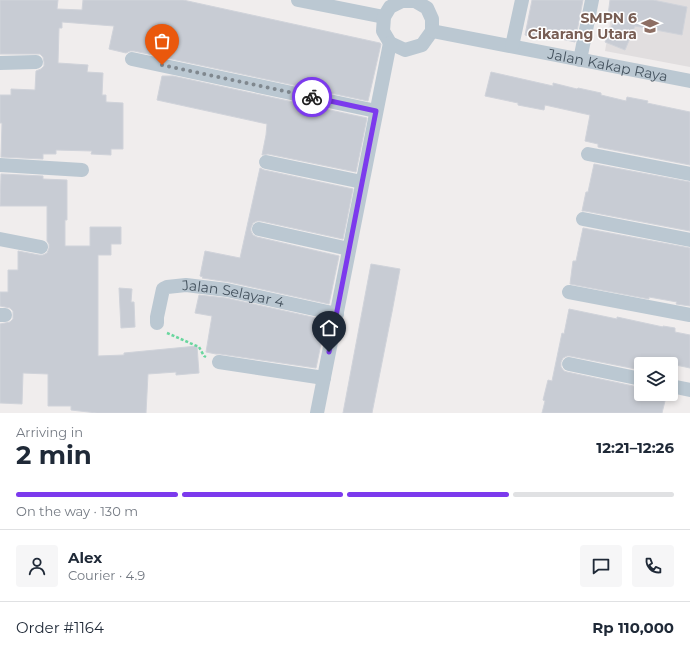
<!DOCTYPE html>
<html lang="en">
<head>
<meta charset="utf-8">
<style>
  body { margin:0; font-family:Montserrat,sans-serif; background:#f6f6f7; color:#1f2937; height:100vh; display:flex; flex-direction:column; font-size:15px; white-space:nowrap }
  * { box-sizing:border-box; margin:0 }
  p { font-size:13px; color:#747a83 }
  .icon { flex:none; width:22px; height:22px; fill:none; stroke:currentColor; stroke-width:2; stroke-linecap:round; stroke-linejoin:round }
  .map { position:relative; height:413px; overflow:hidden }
  .side { display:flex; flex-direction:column; background:#fff; flex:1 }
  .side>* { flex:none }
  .fabs { position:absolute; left:634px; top:357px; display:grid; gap:8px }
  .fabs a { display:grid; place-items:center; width:44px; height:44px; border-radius:4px; background:#fff; box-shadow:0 2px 6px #0003; font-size:20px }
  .pin { position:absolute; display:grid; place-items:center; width:34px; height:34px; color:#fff; margin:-41px -17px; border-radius:50% 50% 50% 0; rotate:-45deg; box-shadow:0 0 4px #0007 }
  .pin .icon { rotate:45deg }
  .courier { position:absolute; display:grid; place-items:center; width:40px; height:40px; margin:-20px; border:3px solid #7c3aed; border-radius:50%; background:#fff; color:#222; box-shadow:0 1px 5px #0007 }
  .headline em { font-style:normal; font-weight:700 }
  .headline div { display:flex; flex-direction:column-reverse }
  .headline { display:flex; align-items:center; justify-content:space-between; height:68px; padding:0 16px }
  h1 { font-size:26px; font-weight:700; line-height:30px }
  .bar { display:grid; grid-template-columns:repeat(4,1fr); gap:6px 4px; align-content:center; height:48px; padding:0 16px }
  .bar i { height:5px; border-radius:3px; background:#e0e1e3 }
  .bar .on { background:#7c3aed }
  .bar p { grid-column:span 4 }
  .line { display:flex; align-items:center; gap:10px; padding:0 16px; border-top:1px solid #e0e1e3 }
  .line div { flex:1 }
  .round { display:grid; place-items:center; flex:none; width:42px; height:42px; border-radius:4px; background:#f6f6f7 }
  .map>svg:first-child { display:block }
  .education { fill:#e1dedf }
  .building { fill:#c8ccd4; stroke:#d0d3da }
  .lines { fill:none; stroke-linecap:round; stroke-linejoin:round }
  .path { stroke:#69d69e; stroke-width:2.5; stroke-dasharray:3 2; stroke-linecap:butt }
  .street { stroke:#bbc8d2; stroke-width:14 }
  .done { stroke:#80888f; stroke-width:4; stroke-dasharray:0 7.2 }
  .route { stroke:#7c3aed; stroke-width:5 }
  .labels { text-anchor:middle; stroke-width:3; stroke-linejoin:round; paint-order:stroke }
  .education-label { font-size:14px; font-weight:bold; fill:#785e54; stroke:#fff; text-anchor:end }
  .street-label { font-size:14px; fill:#43515d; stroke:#fff }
</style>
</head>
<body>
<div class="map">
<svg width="690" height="413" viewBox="0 0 690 413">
  <rect width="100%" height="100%" fill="#f0eded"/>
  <path class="education" d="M614,0H690V67L605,51Z"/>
  <path class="building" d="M0,0H58L57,9L82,10L83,0H183L380,43L381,44L368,101L134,51H130L126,53L109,49L114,26L62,22V28H59L58,63L88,65L87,72L103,73L102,95H106V102L123,103V149H111V155L91,154L92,151L56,150V154H43V159L1,157L2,123H0V95H11V89L35,90L36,71L41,69L44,66V62L43,57L40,54H0Z
    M532,0H583L575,42L544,35V39L525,35Z
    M610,0H653L687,7L682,35L635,26L625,50L605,42L616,16L608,15Z
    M491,72L553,86V83L577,89L578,88L601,93V95L626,101L627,97L648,101L647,103L690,112V165L598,147V144L585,141L590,115L545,105L544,110L518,105V103L485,96Z
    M162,76H173L367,118L356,172L268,154L262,155L266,135L267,124L157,100Z
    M594,164L690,182V231L585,211H582L586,192H588Z
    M260,168L264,170L353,189L343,239L261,221H257L253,223L251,228V231L253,235L257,237L339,256L329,304L229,282L202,278L203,277L200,276L205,251L240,258Z
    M1,174L43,176V179L67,180V220H65V246H90V227H121V244H111V255H98V356L124,355V353L197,346L199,373L176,375V372L148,374L146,413H97L71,410V406H48V374L23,373L22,404L0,403V324L10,322L13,319V311L10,308L0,306V292H8V270H18V251L39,255H43L47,253L49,248V244L47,241V206H0Z
    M583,228L690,248V306L676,304L677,302L649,297V299L570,284L573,261H576Z
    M371,264L400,269L392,312L372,413H343Z
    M119,288L132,289L131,302H134L135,327L121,328Z
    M199,295L226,298L326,320L316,368L220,354H216L206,352L212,316L195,313Z
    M569,309L617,319V317L663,327V326L675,328V332L690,335V368L671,364H641V370L570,356H567L563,358L561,362V367L564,371L567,372L638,387L636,395L665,401L662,413H542L545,401L543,400L548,380L552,381L562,333L564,334Z"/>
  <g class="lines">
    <path class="path" d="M167,333L199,347L204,356L206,357"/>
    <g class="street">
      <path d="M298,0L384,17"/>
      <path d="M402,1H415L427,8L432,19V31L422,45L405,50L390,43L383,31L384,17L390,7Z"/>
      <path id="s1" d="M432,31L690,81"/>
      <path d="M512,46L522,0"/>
      <path d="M132,59L376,111"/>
      <path d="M580,60L592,0"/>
      <path d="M0,63L36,62"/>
      <path d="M588,154L690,174"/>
      <path d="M266,162L362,182"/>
      <path d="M0,165L82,170"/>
      <path d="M583,219L690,240"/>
      <path d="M259,229L349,249"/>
      <path d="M0,239L41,247"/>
      <path d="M569,292L690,315"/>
      <path d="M0,315H5"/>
      <path id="s2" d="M157,323V317L163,289L167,287L186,285L227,290L337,314"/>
      <path d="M219,362L324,378"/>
      <path d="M569,364L641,379"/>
      <path d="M671,386L690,390"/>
      <path d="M317,413L390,43"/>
    </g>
  </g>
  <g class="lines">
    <path class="done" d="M162,65L312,97"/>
    <path class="route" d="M312,97L376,111L329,352"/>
  </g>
  <defs>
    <g id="school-bare" transform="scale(1.38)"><path d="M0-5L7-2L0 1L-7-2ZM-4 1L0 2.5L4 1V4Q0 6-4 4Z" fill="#8d6e63" stroke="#fff" stroke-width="2.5" paint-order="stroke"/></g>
  </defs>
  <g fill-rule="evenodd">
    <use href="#school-bare" x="650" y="26"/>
  </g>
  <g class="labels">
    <g class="education-label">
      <text x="637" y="23">SMPN 6<tspan x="637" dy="16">Cikarang Utara</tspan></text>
    </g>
    <g class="street-label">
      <text dy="5" stroke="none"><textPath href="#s1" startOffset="179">Jalan Kakap Raya</textPath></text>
      <text dy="5" stroke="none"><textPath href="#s2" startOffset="106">Jalan Selayar 4</textPath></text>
    </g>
  </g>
</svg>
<div class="fabs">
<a><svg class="icon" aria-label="layers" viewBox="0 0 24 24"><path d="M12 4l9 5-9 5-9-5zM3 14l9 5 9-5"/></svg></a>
</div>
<div class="pin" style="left:162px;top:65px;background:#ea580c"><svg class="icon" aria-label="bag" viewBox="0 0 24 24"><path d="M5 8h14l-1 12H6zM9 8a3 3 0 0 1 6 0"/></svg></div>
<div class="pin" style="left:329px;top:352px;background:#1f2937"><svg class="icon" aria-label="home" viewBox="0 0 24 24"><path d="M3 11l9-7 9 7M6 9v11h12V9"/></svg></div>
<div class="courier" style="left:312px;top:97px"><svg class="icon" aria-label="bike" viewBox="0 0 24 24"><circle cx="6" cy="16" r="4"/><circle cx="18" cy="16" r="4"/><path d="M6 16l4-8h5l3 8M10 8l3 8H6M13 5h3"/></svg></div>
</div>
<section class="side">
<div class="headline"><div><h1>2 min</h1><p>Arriving in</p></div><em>12:21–12:26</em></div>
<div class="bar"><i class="on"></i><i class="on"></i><i class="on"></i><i></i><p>On the way · 130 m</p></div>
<div class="line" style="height:72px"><a class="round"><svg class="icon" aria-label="person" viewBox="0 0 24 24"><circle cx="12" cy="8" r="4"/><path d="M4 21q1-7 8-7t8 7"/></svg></a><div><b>Alex</b><p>Courier · 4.9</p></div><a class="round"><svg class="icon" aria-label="chat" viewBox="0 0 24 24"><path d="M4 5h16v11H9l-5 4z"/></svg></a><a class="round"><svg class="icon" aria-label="phone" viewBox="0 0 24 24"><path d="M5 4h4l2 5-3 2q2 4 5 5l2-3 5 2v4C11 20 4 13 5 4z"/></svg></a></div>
<div class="line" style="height:52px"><div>Order #1164</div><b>Rp 110,000</b></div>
</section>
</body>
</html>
